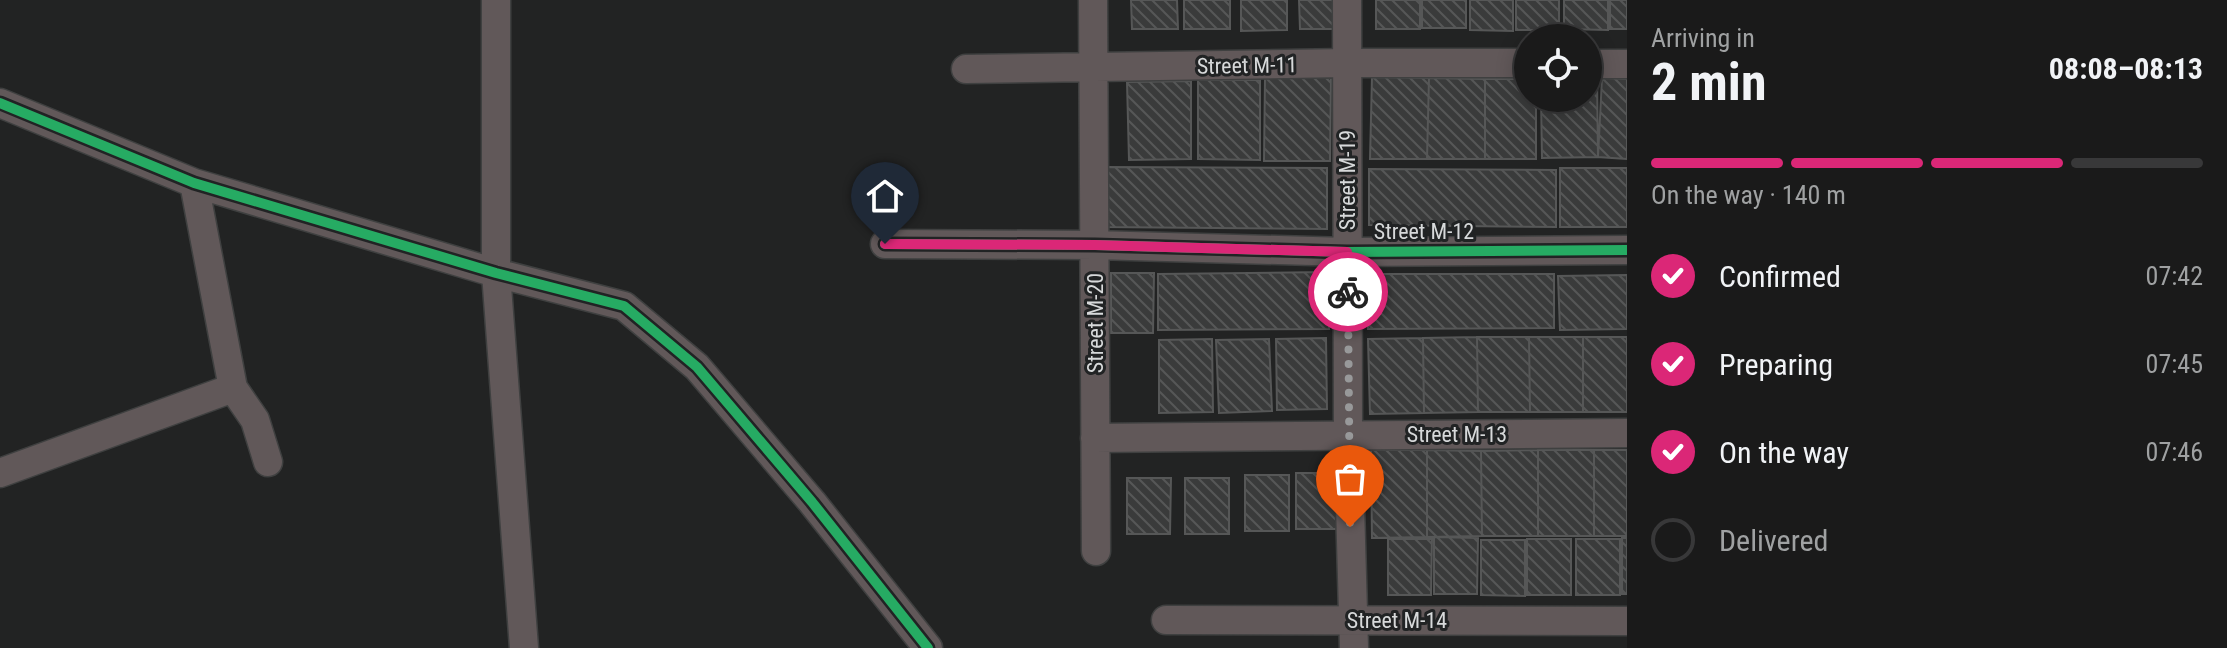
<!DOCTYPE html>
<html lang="en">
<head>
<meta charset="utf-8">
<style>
  body { margin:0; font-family:"Roboto Condensed",sans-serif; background:#232323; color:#f1f3f6; height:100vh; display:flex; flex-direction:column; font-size:30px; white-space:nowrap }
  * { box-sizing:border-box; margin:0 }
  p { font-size:26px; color:#9fa1a2 }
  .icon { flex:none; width:44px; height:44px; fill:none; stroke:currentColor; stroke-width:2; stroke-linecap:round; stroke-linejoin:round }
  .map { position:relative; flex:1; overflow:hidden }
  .side { display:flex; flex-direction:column; background:#1a1a1a; width:600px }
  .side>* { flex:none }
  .buttons { position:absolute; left:1514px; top:24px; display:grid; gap:16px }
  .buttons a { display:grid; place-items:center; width:88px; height:88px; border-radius:50%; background:#1a1a1a; box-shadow:0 4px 20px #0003,0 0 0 2px #383839; font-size:40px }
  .pin { position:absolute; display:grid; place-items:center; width:68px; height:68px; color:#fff; margin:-82px -34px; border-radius:50% 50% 50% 0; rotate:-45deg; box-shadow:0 0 8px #0007 }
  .pin .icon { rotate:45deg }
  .courier { position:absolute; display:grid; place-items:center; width:80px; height:80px; margin:-40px; border:6px solid #db2777; border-radius:50%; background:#fff; color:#222; box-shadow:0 2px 10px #0007 }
  .summary em { font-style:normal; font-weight:700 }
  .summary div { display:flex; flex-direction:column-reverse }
  .summary { display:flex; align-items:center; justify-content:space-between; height:136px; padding:0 24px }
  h1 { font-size:52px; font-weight:700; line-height:60px }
  .bar { display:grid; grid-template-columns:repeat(4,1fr); gap:12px 8px; align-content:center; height:96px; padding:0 24px }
  .bar i { height:10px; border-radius:6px; background:#383839 }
  .bar .active { background:#db2777 }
  .bar p { grid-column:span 4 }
  ol { padding:0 24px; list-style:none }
  li { display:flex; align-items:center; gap:24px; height:88px }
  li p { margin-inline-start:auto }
  li .icon { padding:8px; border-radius:50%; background:#db2777; color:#fff; stroke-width:4 }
  li:last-child { color:#9fa1a2 }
  li i { width:44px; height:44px; border:4px solid #383839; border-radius:50% }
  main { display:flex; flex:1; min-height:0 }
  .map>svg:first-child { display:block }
  .building { fill:url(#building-back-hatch); stroke:#565757; stroke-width:2 }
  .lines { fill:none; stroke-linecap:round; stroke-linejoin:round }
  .minor-casing { stroke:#3f4040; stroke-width:31 }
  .minor { stroke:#615859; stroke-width:28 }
  .cycleway-casing { stroke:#212324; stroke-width:15 }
  .cycleway { stroke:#26ab63; stroke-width:10 }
  .done { stroke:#98999a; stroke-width:8; stroke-dasharray:0 14.4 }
  .route { stroke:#db2777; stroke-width:10 }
  .labels { text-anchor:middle; stroke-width:6; stroke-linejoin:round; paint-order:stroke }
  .street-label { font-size:22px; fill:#d7d9da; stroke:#212324 }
</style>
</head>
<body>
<main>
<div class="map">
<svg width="1627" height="648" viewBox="0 0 1627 648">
  <defs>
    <pattern id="building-back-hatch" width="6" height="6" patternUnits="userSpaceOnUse" patternTransform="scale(2)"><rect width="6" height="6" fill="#3a3b3b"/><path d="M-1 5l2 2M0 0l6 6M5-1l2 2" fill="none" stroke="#565757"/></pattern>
  </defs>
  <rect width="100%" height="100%" fill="#222323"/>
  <path class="building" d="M1131,0H1177L1178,29H1132Z
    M1184,0H1230V29H1184Z
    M1241,0H1287V30L1241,31Z
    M1299,0H1345L1346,29H1300Z
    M1376,0H1420V29H1376Z
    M1422,0H1466V28H1422Z
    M1470,0H1513V31L1470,30Z
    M1516,0H1559V30H1516Z
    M1564,0H1608V30L1564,29Z
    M1610,0H1627V29H1610Z
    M1588,76H1597L1598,157L1542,158L1541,98H1588Z
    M1265,77H1331L1330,161H1264Z
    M1372,77L1429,78L1427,159H1370Z
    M1429,78L1485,79V159H1427Z
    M1602,78L1627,79V159L1598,157Z
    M1485,79H1528V98H1536V159H1485Z
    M1198,80H1260V160L1198,159Z
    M1191,81V159L1129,160L1127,82Z
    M1103,167L1327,168V229L1102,227Z
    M1560,168H1627V227H1560Z
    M1369,169L1556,170V227L1369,225Z
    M1328,272L1329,329L1158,330V274Z
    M1111,273H1154L1153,333H1111Z
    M1368,274H1554V328L1368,329Z
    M1627,275V329L1560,330L1558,276Z
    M1477,337L1478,412L1424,413L1423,338Z
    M1477,337H1529L1530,412H1478Z
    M1529,337H1583V412H1530Z
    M1583,337H1627V412H1583Z
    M1326,338L1327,409L1277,410L1276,339Z
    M1423,338L1424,413L1370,414L1368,339Z
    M1212,339L1213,412L1159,413V340Z
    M1269,339L1272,411L1219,413L1216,340Z
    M1371,450H1427V537L1372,538Z
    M1427,450L1481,451L1482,536L1427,537Z
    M1538,450H1594V536H1538Z
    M1538,450V536H1482L1481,451Z
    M1594,450H1627V536H1594Z
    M1296,473H1340V529H1296Z
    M1245,475H1289V531H1245Z
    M1127,478H1171L1170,534H1127Z
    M1185,478H1229V534H1185Z
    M1434,537L1478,538L1477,594H1434Z
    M1622,538H1627V594H1622Z
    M1388,539H1432L1431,595H1388Z
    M1527,539H1571V595H1527Z
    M1576,539H1620V595H1576Z
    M1481,540H1525V596L1481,595Z"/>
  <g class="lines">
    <g class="minor-casing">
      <path id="minor" d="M496,0V273L524,648
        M1093,0L1096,551
        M1347,0L1348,434L1354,648
        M1588,64H1627
        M966,69L1347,63H1528
        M0,103L194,183L496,273L624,306L697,367L812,502L928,648
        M194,183L233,388L255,420L268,462
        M885,244L1095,245L1347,252L1627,250
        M1095,438L1627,433
        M0,473L233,388
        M1166,620L1627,621"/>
    </g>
    <use href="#minor" class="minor"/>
    <g class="cycleway-casing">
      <path id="cycleway" d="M0,103L194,183L496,273L624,306L697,367L812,502L928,648
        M885,244L1095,245L1347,252L1627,250"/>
    </g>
    <use href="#cycleway" class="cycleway"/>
  </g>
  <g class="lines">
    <path class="done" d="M1348,292L1350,527"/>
    <path class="route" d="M885,244L1095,245L1347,252L1348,292"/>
  </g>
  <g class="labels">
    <g class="street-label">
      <text transform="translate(1247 65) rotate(-1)" y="8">Street M-11</text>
      <text transform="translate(1347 180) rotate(-90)" y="8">Street M-19</text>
      <text x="1424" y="239">Street M-12</text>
      <text transform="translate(1095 323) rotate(-90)" y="8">Street M-20</text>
      <text x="1457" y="442">Street M-13</text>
      <text x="1397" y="628">Street M-14</text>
    </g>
  </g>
</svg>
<div class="buttons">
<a><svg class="icon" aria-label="locate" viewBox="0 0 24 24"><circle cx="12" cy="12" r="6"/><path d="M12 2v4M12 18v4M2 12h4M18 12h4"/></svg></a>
</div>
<div class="pin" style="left:1350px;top:527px;background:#ea580c"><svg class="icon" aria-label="bag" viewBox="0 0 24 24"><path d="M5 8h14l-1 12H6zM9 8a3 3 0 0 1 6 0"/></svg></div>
<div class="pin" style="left:885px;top:244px;background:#1f2937"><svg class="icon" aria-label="home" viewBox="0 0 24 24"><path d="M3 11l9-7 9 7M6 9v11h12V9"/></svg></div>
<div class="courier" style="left:1348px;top:292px"><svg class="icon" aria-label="bike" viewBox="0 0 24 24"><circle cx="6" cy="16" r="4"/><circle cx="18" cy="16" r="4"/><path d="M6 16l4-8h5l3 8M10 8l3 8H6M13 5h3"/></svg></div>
</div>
<section class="side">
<div class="summary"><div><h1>2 min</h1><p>Arriving in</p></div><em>08:08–08:13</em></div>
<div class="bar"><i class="active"></i><i class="active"></i><i class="active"></i><i></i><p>On the way · 140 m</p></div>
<ol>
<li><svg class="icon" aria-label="check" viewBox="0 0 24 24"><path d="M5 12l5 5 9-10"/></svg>Confirmed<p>07:42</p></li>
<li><svg class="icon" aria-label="check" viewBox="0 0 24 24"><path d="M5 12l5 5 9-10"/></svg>Preparing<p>07:45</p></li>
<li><svg class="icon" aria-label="check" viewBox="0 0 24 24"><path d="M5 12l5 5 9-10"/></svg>On the way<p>07:46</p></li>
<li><i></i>Delivered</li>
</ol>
</section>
</main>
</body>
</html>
